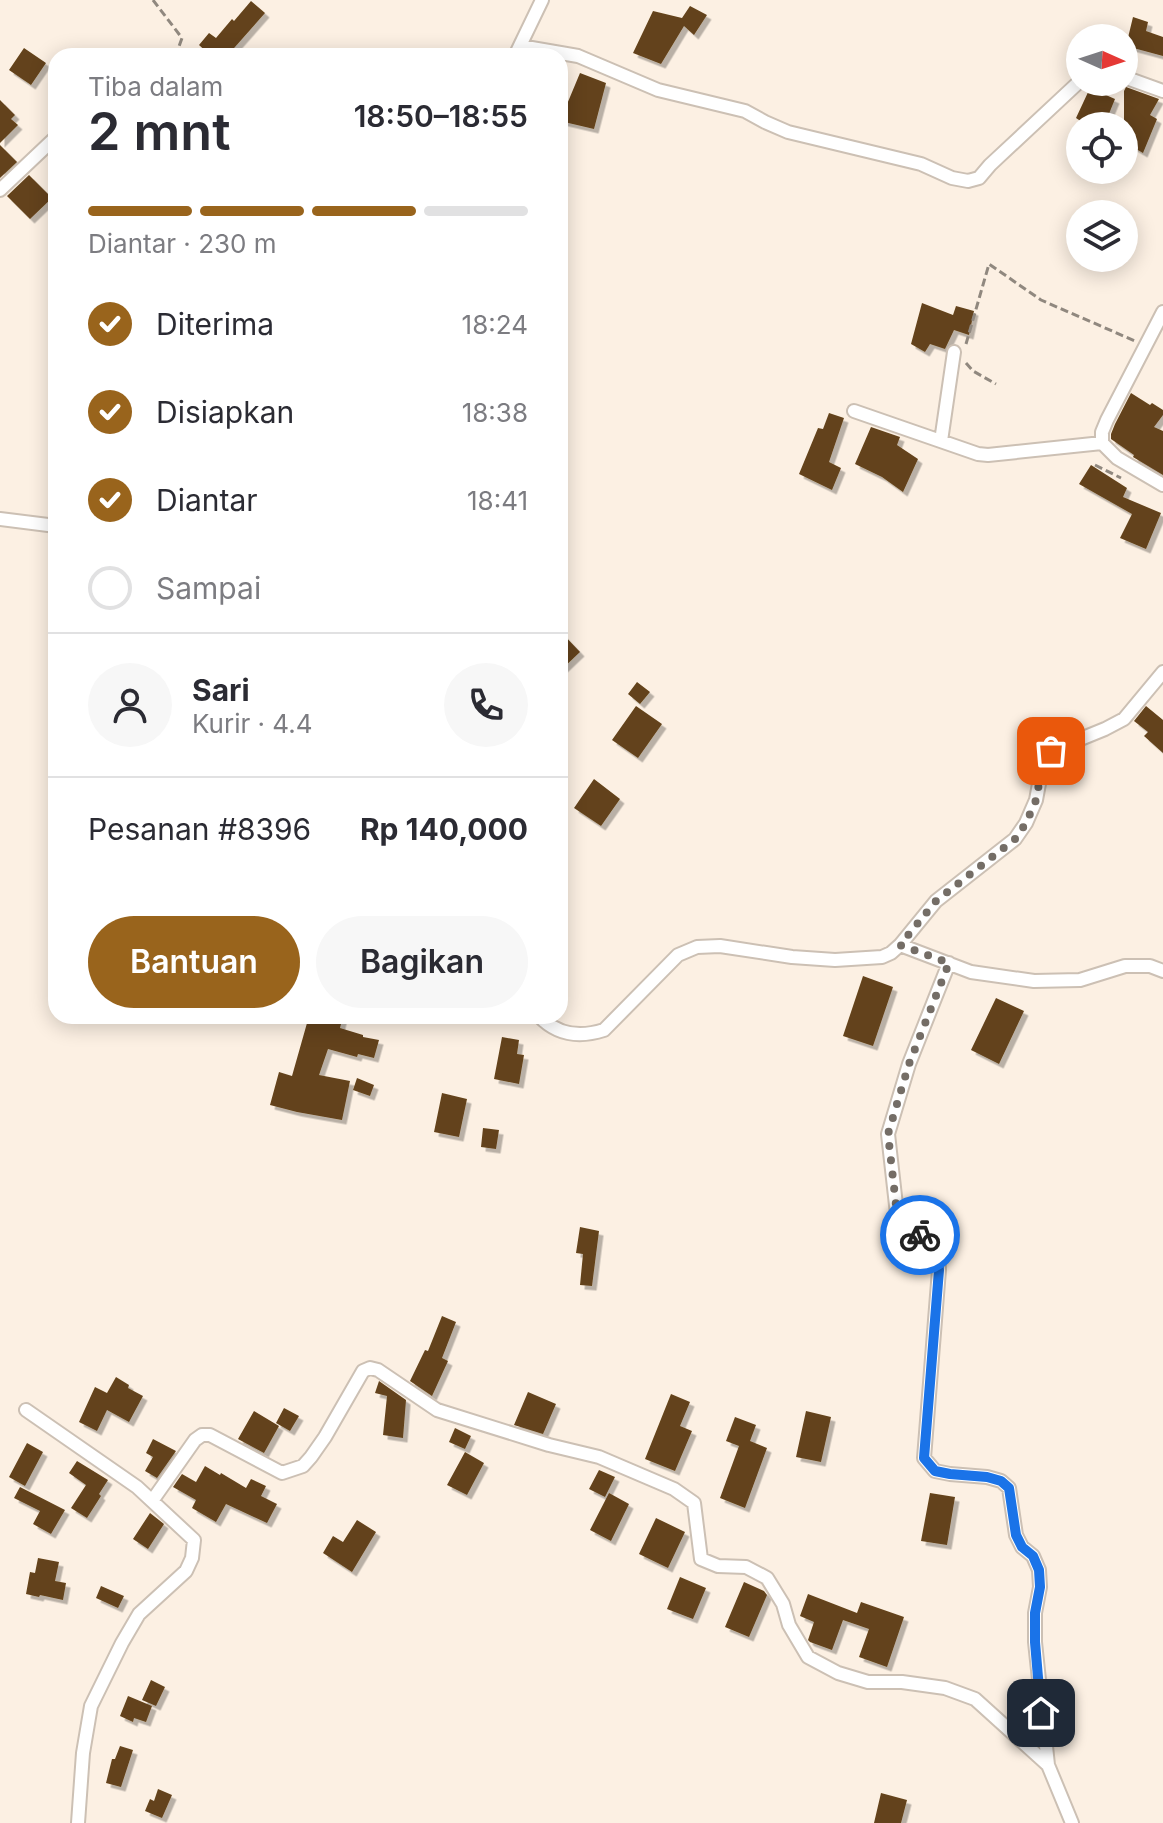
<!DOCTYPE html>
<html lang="id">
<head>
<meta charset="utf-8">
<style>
  body { margin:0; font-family:Inter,sans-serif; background:#f7f7f7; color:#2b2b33; height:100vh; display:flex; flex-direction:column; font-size:30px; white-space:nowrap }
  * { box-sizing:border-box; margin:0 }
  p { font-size:26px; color:#7c7c81 }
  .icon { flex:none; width:44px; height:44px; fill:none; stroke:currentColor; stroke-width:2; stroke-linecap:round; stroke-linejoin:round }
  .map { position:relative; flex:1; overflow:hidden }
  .drawer { position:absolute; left:48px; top:48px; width:520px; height:976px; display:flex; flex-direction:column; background:#fff; border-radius:24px; box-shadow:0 4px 20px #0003 }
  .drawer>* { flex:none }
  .needle { width:52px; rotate:93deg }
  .fabs { position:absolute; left:1066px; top:24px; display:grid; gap:16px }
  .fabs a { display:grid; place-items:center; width:72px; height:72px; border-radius:50%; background:#fff; box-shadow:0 4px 20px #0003; font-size:40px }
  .pin { position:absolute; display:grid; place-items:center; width:68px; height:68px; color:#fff; margin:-34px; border-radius:16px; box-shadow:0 4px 12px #0006 }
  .courier { position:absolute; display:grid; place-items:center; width:80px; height:80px; margin:-40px; border:6px solid #1a73e8; border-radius:50%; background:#fff; color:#222; box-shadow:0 2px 10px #0007 }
  .headline em { font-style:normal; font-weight:600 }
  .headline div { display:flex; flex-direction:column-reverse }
  .headline { display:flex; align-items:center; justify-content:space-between; height:136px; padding:0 40px }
  h1 { font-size:52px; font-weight:600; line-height:60px }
  .bar { display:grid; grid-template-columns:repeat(4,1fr); gap:12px 8px; align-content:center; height:96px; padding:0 40px }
  .bar i { height:10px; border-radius:6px; background:#e1e1e2 }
  .bar .selected { background:#99641c }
  .bar p { grid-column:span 4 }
  .line { display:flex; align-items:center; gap:20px; padding:0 40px; border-top:2px solid #e1e1e2 }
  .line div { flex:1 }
  .round { display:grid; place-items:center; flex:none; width:84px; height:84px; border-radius:42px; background:#f7f7f7 }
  ol { padding:0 40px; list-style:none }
  li { display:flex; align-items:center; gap:24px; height:88px }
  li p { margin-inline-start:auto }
  li .icon { padding:8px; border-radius:50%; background:#99641c; color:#fff; stroke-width:4 }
  li:last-child { color:#7c7c81 }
  li i { width:44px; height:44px; border:4px solid #e1e1e2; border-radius:50% }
  .primary-button { display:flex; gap:16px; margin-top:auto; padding:16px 40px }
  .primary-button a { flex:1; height:92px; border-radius:48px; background:#99641c; color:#fff; font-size:32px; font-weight:600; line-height:92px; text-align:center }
  .primary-button a+a { background:#f7f7f7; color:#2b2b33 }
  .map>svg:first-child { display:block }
  .building { fill:#64431a; filter:url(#shadow) }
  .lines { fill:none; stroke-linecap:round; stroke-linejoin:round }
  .street-casing { stroke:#ccc0b4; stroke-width:16 }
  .path { stroke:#90887f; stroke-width:3; stroke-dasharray:8 4; stroke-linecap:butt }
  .street { stroke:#fff; stroke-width:12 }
  .done { stroke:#746d66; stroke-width:8; stroke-dasharray:0 14.4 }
  .route { stroke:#1a73e8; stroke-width:10 }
</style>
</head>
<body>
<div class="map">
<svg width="1163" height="1823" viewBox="0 0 1163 1823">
  <defs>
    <filter id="shadow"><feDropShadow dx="4.5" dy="4.5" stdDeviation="0" flood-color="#0004"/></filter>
  </defs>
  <rect width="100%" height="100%" fill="#fcf0e3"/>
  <path class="building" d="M251,1L265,13L227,56H211L199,45L209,33L216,38L232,19L234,21Z
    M690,6L707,15L694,35L684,26L661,64L633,53L653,11L682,18Z
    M1133,17L1148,22L1146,31L1163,37V56L1126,46Z
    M24,48L46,63L31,85L9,70Z
    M580,73L606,83L594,129L560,121Z
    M1126,87L1159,99L1150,115L1157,119L1143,153L1124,142V91Z
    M1090,88L1115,99L1104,126H1088L1076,118Z
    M0,100L15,115L11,119L18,125L0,143Z
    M0,145L17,162L0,178Z
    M29,175L52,198L30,219L7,196Z
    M922,303L953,315L956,306L974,311L969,335L954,330L945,349L930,344L925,352L911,344Z
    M1131,393L1150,405L1152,403L1163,410V415L1154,427L1163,431V475L1133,457L1134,455L1111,439V434L1115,424Z
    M829,413L844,418L829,462L841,468L832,490L799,474L818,428L823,429Z
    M871,427L900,437L897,445L918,459L903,492L882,477L855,464Z
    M1091,465L1127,488L1123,497L1161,513L1146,549L1120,538L1132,514L1079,484Z
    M560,631L580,652L560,671Z
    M637,682L650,692L640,704L628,694Z
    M636,706L662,724L638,758L612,740Z
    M1146,706L1163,720V753L1144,736L1148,732L1134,721Z
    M594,779L620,799L601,826L574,808Z
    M863,976L893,987L873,1046L843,1036Z
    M996,998L1024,1011L999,1064L971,1050Z
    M309,1016H343L340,1028L363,1035V1037L379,1040L374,1058L358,1054L357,1057L328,1049L319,1075L350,1081L342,1120L297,1112L270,1105L279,1072L292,1076Z
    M502,1037L519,1040L517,1054L524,1055L519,1084L494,1079Z
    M357,1078L374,1085L370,1096L353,1090Z
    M442,1093L467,1099L459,1137L434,1132Z
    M483,1128L499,1130L496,1149L481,1147Z
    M580,1227L599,1231L592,1286L580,1285L583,1254L576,1253Z
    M442,1316L456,1322L442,1358L448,1361L432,1396L410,1381L425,1350L428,1351Z
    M116,1377L129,1385L128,1388L143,1396L129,1422L107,1410L97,1431L79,1422L95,1387L107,1393Z
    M379,1381L406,1400L403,1438L383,1435L387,1396L375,1393Z
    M528,1392L556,1404L543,1434L514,1425Z
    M671,1394L690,1402L680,1426L692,1431L675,1471L645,1459Z
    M284,1408L299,1416L290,1431L276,1423Z
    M254,1411L279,1426L264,1453L238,1439Z
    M806,1411L831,1417L821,1462L796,1457Z
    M735,1417L756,1425L750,1441L767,1448L745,1508L720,1498L739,1446L726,1441Z
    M455,1428L471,1436L465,1449L449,1442Z
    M153,1439L176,1451L157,1478L145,1471L153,1457L146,1453Z
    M27,1443L43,1452L25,1486L9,1477Z
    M465,1452L484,1463L467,1495L447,1485Z
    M77,1461L108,1480L99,1494L101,1496L87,1518L71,1508L86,1485L69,1473Z
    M205,1466L220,1475L221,1473L246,1488L251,1479L266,1486L261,1496L277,1504L267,1523L226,1504L216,1522L192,1508L196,1500L173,1487L182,1474L196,1482Z
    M599,1470L615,1477L605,1497L589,1489Z
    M20,1487L65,1510L51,1534L33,1524L40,1511L14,1498Z
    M609,1493L629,1504L611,1541L590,1530Z
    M930,1493L955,1497L947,1545L921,1541Z
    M150,1513L164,1524L148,1549L133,1539Z
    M656,1518L685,1532L668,1568L639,1554Z
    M357,1520L376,1532L352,1572L323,1553L333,1536L343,1542Z
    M38,1558L59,1562L55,1581L66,1583L63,1600L40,1595L39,1597L26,1594L30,1572L35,1573Z
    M680,1577L706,1588L693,1619L667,1609Z
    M744,1582L764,1591L767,1595L749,1637L725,1627Z
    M101,1586L124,1596L118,1608L96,1598Z
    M808,1594L857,1613L861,1602L904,1617L887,1667L859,1657L869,1629L843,1620L832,1650L810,1642L808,1640L814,1622L800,1616Z
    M151,1680L165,1687L156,1706L142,1700Z
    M128,1696L152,1706L146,1722L134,1718L133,1722L120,1716Z
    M120,1746L133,1750L121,1787L106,1783L112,1759H115Z
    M158,1789L172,1795L162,1818L145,1811L150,1799L154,1801Z
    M881,1793L907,1800L901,1823H874Z"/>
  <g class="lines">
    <g class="street-casing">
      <path id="street" d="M520,46L578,56L658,90L745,111L765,122L788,132L921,164L952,178L968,181L979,178L990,165L1080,81
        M515,56L542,0
        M1124,77L1163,91
        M0,190L56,137
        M1163,312L1107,420L1102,432V443L1117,458L1163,485
        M854,411L978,454L988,455L1102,443
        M941,441L954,352
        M0,519L56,526
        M900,945L936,901L1015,839L1026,823L1036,800L1043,762L1051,751L1105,729L1124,719L1163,672
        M949,963L909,1064L888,1134L897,1214L906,1228L928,1239L934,1246L938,1255L939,1270L924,1458L935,1471L950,1474L987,1477L1001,1481L1009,1488L1016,1535L1022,1547L1033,1556L1039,1570L1040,1587L1035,1613V1642L1048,1765L1072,1823
        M539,1016C557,1035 579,1038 604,1030L678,955L697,947L720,946L792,957L835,960L882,957L891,953L900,945L971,972L1034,981L1080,980L1125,966H1150L1163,971
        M26,1410L137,1487L194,1540L192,1558L186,1571L139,1614L122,1643L91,1706L83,1753L78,1823
        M152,1501L195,1440L202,1435H210L282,1473L303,1466L311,1457L325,1437L363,1371L370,1368L378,1370L437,1410L549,1445L599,1457L674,1489L694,1503L701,1559L718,1566L746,1567L767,1578L783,1604L789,1625L808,1657L838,1673L868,1682H902L945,1688L975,1699L1048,1765"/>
    </g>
    <path class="path" d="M153,0L182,38L177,52L171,56
      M966,344L989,264L1041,300L1135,341
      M966,363L973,371L996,384
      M1095,465L1121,478"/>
    <use href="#street" class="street"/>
  </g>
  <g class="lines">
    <path class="done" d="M920,1235L906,1228L897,1214L888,1134L909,1064L949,963L900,945L936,901L1015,839L1026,823L1036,800L1043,762L1051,751"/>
    <path class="route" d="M920,1235C935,1242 938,1254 939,1270L924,1458L935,1471L950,1474L987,1477L1001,1481L1009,1488L1016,1535L1022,1547L1033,1556L1039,1570L1040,1587L1035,1613V1642L1041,1713"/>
  </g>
</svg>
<div class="fabs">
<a><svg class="needle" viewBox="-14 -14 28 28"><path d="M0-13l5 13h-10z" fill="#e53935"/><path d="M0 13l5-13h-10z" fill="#7c7c81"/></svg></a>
<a><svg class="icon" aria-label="locate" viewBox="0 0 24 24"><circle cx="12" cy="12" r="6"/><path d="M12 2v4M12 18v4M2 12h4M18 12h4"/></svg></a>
<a><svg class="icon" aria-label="layers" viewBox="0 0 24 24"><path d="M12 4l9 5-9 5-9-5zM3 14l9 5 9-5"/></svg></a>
</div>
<div class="pin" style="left:1051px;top:751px;background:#ea580c"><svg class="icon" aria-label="bag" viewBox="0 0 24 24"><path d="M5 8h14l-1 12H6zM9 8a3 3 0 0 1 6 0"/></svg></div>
<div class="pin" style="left:1041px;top:1713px;background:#1f2937"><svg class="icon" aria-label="home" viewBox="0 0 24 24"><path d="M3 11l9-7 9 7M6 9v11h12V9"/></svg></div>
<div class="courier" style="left:920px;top:1235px"><svg class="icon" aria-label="bike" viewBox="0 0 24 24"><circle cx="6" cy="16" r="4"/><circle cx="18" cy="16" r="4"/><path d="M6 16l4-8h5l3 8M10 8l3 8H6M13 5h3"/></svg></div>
<section class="drawer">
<div class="headline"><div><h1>2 mnt</h1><p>Tiba dalam</p></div><em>18:50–18:55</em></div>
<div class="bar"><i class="selected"></i><i class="selected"></i><i class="selected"></i><i></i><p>Diantar · 230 m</p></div>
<ol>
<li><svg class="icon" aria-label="check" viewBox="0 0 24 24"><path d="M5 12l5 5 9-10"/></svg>Diterima<p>18:24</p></li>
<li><svg class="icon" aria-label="check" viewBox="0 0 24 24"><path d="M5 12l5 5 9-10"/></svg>Disiapkan<p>18:38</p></li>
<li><svg class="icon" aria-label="check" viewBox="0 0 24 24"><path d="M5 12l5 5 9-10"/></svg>Diantar<p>18:41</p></li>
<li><i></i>Sampai</li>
</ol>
<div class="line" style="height:144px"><a class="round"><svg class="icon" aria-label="person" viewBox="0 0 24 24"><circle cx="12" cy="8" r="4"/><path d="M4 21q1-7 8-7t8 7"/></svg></a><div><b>Sari</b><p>Kurir · 4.4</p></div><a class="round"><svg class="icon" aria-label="phone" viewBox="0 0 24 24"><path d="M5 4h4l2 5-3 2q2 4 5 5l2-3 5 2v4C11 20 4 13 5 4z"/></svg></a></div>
<div class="line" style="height:104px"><div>Pesanan #8396</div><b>Rp 140,000</b></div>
<div class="primary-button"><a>Bantuan</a><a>Bagikan</a></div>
</section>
</div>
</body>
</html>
